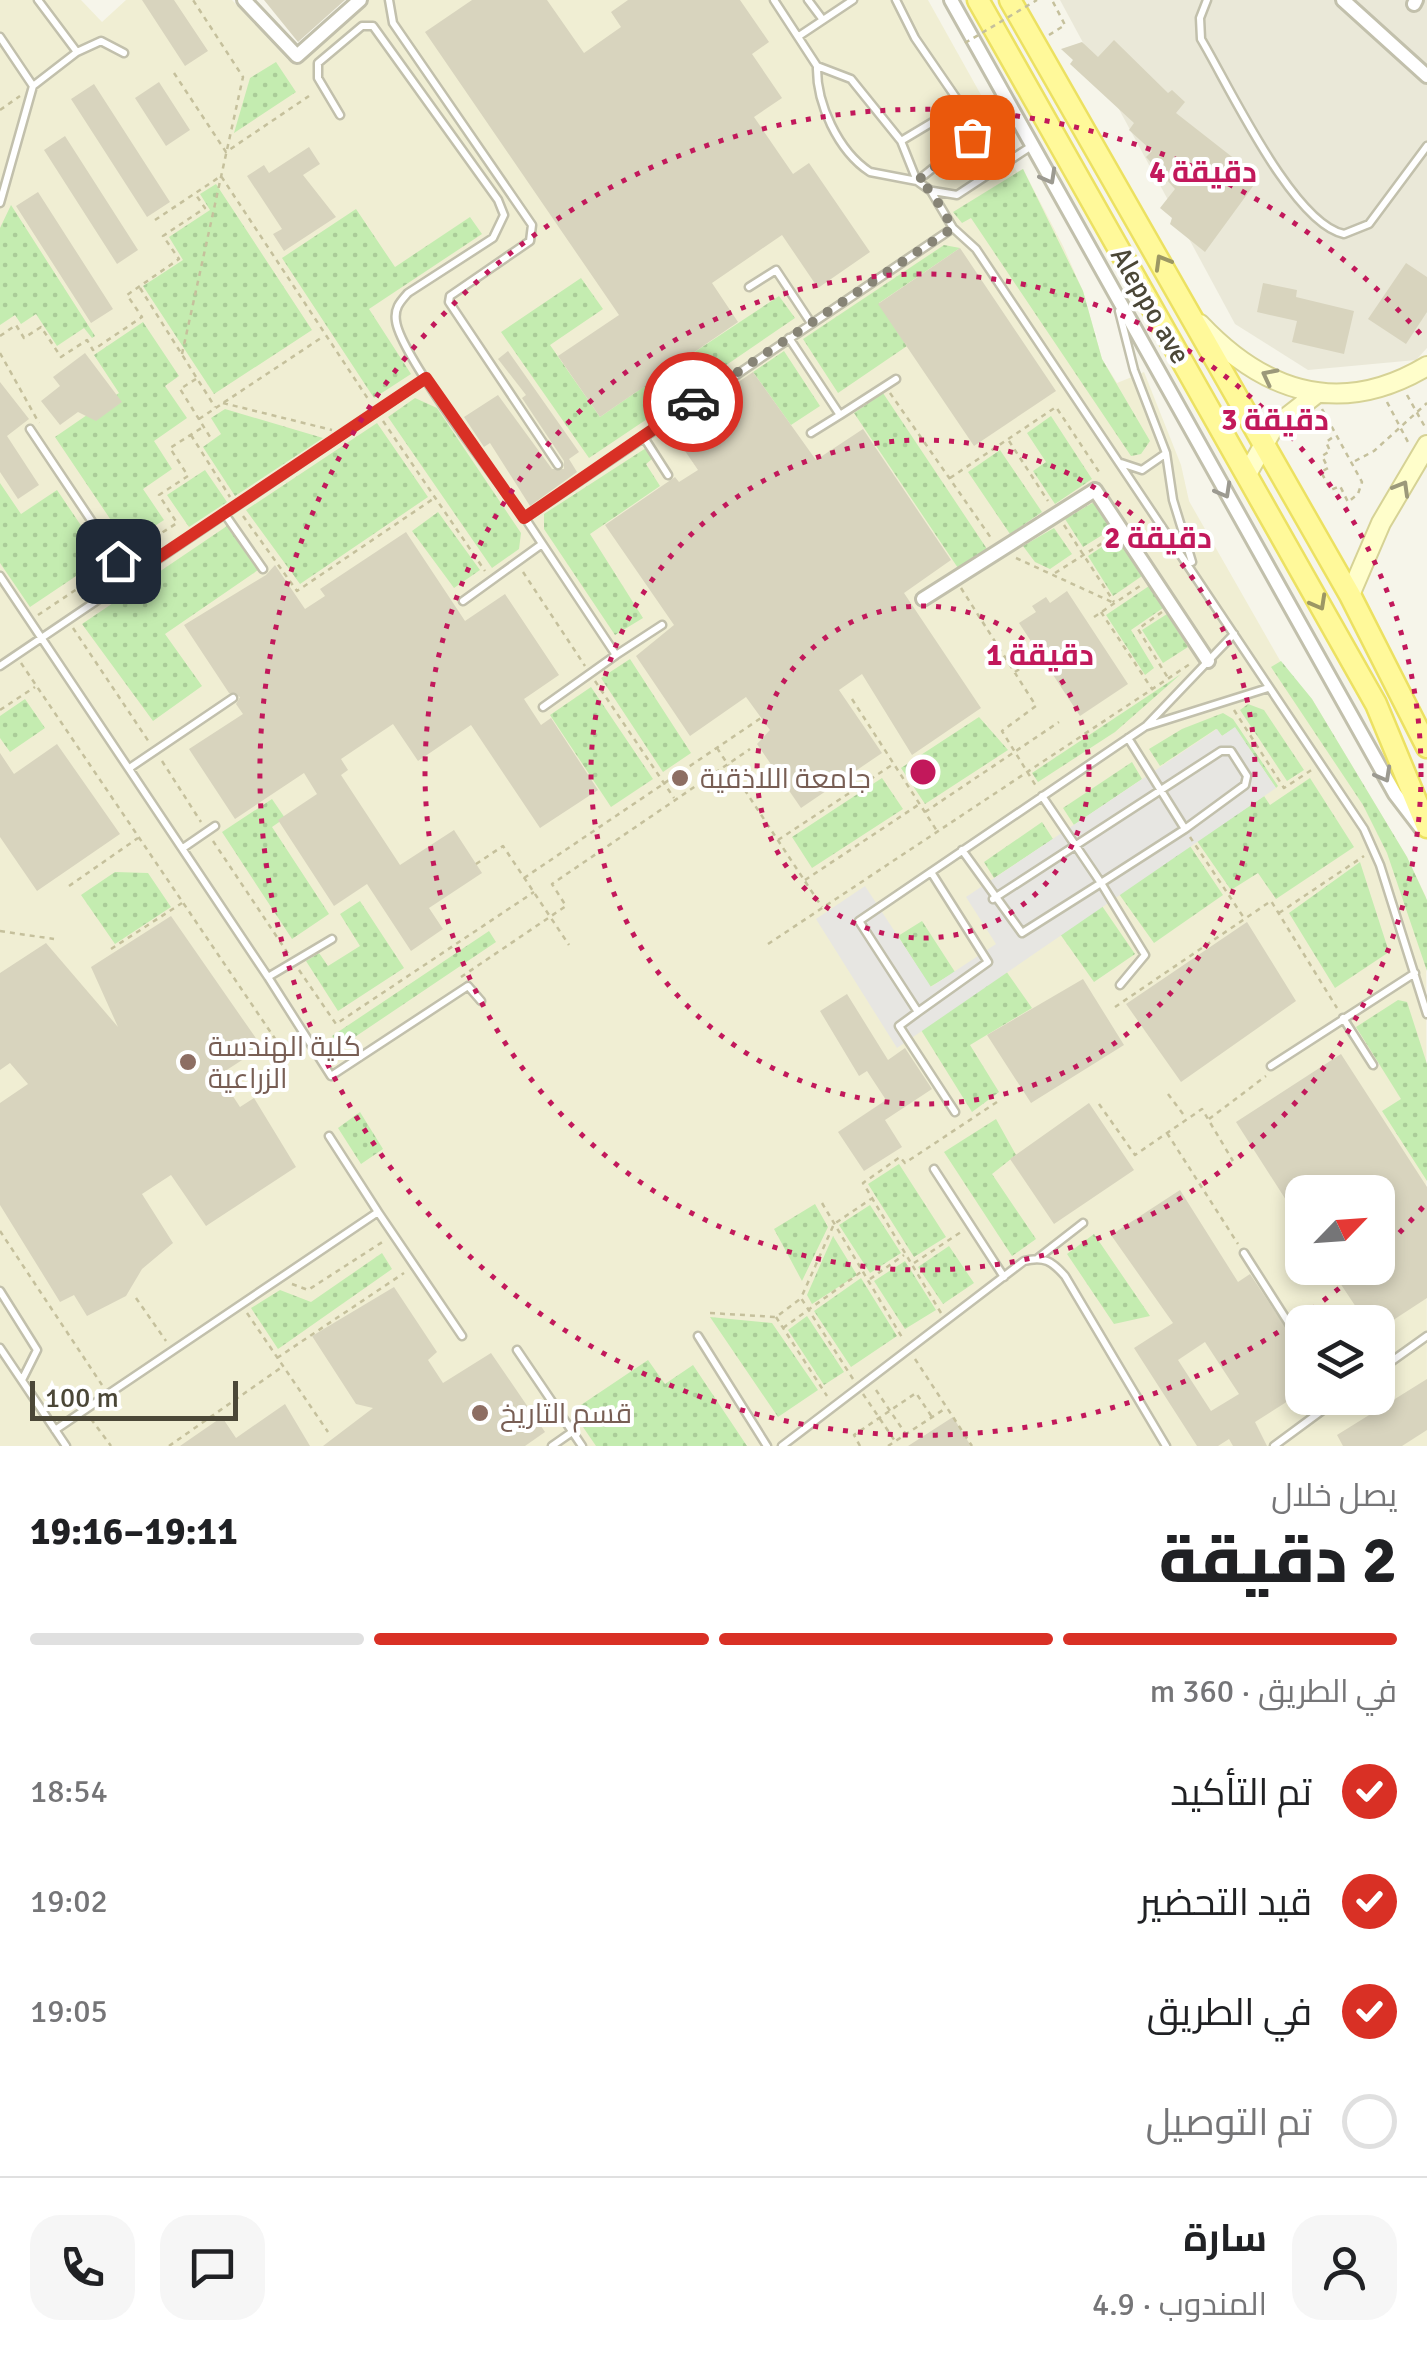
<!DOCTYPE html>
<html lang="ar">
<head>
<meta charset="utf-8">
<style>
  body { margin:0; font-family:Signika,Cairo,sans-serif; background:#f6f6f6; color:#202124; direction:rtl; height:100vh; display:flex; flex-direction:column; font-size:38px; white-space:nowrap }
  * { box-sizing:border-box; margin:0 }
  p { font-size:32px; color:#757577 }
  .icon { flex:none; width:55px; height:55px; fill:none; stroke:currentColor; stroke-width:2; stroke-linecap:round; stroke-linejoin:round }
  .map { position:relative; height:1446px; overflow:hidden; direction:ltr }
  .side { display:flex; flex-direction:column; background:#fff; flex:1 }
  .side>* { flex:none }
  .needle { width:65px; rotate:65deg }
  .controls { position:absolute; left:1285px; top:1175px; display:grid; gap:20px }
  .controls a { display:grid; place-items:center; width:110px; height:110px; border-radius:20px; background:#fff; box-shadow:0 5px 15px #0003; font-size:50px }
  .scale { position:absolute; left:30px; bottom:25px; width:208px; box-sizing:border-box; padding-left:10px; border:5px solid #4b4737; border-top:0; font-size:28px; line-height:35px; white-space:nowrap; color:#4b4737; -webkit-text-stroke:8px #fff; paint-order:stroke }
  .pin { position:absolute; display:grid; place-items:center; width:85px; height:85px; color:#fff; margin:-42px; border-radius:20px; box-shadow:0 5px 15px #0006 }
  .courier { position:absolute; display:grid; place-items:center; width:100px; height:100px; margin:-50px; border:8px solid #d93025; border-radius:50%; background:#fff; color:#222; box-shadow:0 2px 12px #0007 }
  .head em { font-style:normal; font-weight:800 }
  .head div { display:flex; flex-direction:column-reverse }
  .head { display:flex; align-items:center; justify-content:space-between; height:170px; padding:0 30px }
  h1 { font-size:65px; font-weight:800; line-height:75px }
  .bar { display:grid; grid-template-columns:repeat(4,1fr); gap:15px 10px; align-content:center; height:120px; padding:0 30px }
  .bar i { height:12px; border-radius:8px; background:#e0e0e0 }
  .bar .current { background:#d93025 }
  .bar p { grid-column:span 4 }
  .line { display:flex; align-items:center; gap:25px; padding:0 30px; border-top:2px solid #e0e0e0 }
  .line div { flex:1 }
  .round { display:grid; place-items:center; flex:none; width:105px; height:105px; border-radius:30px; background:#f6f6f6 }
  ol { padding:0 30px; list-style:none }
  li { display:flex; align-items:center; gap:30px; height:110px }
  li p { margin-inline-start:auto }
  li .icon { padding:10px; border-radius:50%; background:#d93025; color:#fff; stroke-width:4 }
  li:last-child { color:#757577 }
  li i { width:55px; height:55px; border:5px solid #e0e0e0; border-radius:50% }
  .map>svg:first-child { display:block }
  .residential { fill:#eae8d8 }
  .education { fill:#f0eed3; fill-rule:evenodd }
  .grass { fill:url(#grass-dots) }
  .parking { fill:#e7e6e2 }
  .building { fill:#d8d4be; fill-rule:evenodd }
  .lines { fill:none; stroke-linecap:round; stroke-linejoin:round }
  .lane-casing { stroke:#c2c0ac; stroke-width:11 }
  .street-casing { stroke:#c2c0ac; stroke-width:18 }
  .secondary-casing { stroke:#d6d295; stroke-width:22 }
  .primary-casing { stroke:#ece162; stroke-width:25 }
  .path { stroke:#c5c09c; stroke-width:2.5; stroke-dasharray:5 5; stroke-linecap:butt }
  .lane { stroke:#fff; stroke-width:6 }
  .street { stroke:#fff; stroke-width:12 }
  .secondary { stroke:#fffecb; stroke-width:18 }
  .primary { stroke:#fff99a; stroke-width:20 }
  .path-bridge { stroke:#c5c09c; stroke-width:2.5; stroke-dasharray:5 5; stroke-linecap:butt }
  .oneway { stroke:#9c9a91 }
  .oneway2 { stroke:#9c9764 }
  .oneway3 { stroke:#9c997a }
  .done { stroke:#878476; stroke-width:10; stroke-dasharray:0 18 }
  .route { stroke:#d93025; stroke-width:12 }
  .ring { fill:none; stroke:#c2185b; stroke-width:5; stroke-dasharray:5 10 }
  .education-dot { fill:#8d6e63; stroke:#fff; stroke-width:4 }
  .labels { text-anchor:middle; stroke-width:8; stroke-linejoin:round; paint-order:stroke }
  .street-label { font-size:28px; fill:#4b4737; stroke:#fff }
  .education-label { font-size:28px; fill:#785e54; stroke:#fff; text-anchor:start }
  .centre { fill:#c2185b; stroke:#fff; stroke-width:5 }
  .ring-label { font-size:30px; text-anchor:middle; font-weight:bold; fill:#c2185b; stroke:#fff; stroke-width:8; stroke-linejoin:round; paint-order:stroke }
</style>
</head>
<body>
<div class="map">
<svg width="1427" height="1446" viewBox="0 0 1427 1446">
  <defs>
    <pattern id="grass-dots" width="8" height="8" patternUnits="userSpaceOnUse" patternTransform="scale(2.5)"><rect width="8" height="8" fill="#c4ecb0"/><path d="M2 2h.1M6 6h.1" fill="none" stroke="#aacc98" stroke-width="1.8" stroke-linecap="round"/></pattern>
  </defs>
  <rect width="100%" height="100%" fill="#f6f5ea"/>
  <path class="residential" d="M1060,0H1427V348L1416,360L1308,370L1235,324Z"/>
  <path class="education" d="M0,0H81L102,22L126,0H232L288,60L358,0H928L1009,145L1003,150L1017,172L1023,169L1063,246L1083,291L1102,359L1117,383L1144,372L1181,465L1189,501L1282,664L1312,699L1407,857L1426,897L1427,1446H0ZM1302,1192H1378V1268H1302ZM1302,1322H1378V1398H1302Z"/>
  <path class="grass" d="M276,62L296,92L234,133L250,78Z
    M1023,169L1083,291L1102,359L1150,441L1141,454L1131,456L971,218L962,223L953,212Z
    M216,184L312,330L214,394L143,286L183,260L169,237L210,210L200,194Z
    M11,205L95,336L92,338L84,328L57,346L36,314L21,324L15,315L0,325V228Z
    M356,209L395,267L470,217L482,234L369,309L411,374L374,398L282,258Z
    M944,245L960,248L879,303L907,346L838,393L803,339Z
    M581,278L603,309L550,345L600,417L649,383L665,407L589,458L501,332Z
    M779,296L795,318L697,385L681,361Z
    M143,322L179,376L165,386L187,418L154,441L172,469L143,489L164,520L127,544L55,437L119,393L94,355Z
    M784,351L820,406L791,425L753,372Z
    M883,393L987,549L958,568L854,413Z
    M415,398L437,408L521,533L519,549L492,568L388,417Z
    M225,409L323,438L235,496L203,447L221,434L211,418Z
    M1051,416L1092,479L1055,504L1033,471L1046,462L1027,433Z
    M377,423L428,497L300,584L246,510Z
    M646,448L652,459L646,464L660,486L590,534L643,618L615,635L544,529V514Z
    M1000,450L1042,512L1010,534L968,472Z
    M205,470L227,502L189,527L167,495Z
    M0,483L21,514L57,490L103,558L30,607L0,563Z
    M1094,502L1112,529L1083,547L1065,519Z
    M438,512L480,570L454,588L412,531Z
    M227,526L258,570L165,634L202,686L153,721L82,624Z
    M1054,528L1072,554L1050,569L1035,562L1023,546Z
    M1117,537L1142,576L1113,596L1088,556Z
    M1149,586L1163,608L1131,630L1154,668L1145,675L1106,615Z
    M1167,614L1188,647L1163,663L1142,630Z
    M630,659L691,753L663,772L601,678Z
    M1281,661L1312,699L1407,857L1427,900V971L1387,853L1363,805L1271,667Z
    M1181,674L1115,732L1038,782L1032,773Z
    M591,687L653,779L611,807L550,715Z
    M25,699L45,728L10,752L0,738V716Z
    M1248,704L1264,710L1304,770L1287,781L1240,710Z
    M1223,713L1233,719L1278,786L1276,788L1235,728L1222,736L1216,729L1160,766L1149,749L1182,729Z
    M979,717L1008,750L925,804L901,768Z
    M1132,762L1142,779L1074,825L1063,808Z
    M882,778L903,809L812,868L792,837Z
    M1310,778L1354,847L1276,899L1258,873L1231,890L1197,841L1264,796L1270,805Z
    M272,799L285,818L272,827L329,914L292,939L222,832Z
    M1042,822L1053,839L994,878L984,862Z
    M1190,846L1223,895L1154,943L1119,894Z
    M1360,862L1389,952L1335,988L1289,913Z
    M115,872L148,873L171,907L115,944L81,895Z
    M360,901L404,968L338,1011L306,961L319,953L328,966L360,946L340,914Z
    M1102,906L1135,954L1094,982L1060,934Z
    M922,921L955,972L930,987L898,936Z
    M489,931L496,942L340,1047L332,1036Z
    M1006,971L1032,1008L970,1045L999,1092L972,1112L921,1030Z
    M1398,1000L1407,1002L1427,1064V1181L1382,1111L1401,1099L1356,1027Z
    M360,1112L383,1149L361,1164L338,1128Z
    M996,1119L1016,1155L992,1174L1036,1239L1012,1256L944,1152Z
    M899,1164L946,1237L914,1257L868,1184Z
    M815,1204L828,1227L802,1281L774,1229Z
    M870,1205L901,1253L870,1273L839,1225Z
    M1094,1234L1150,1316L1114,1324L1067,1254Z
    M833,1236L857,1275L812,1304L807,1295Z
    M949,1246L974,1283L943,1304L918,1267Z
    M382,1253L392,1269L278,1349L251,1308L280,1290L311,1302Z
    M905,1261L936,1310L905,1329L874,1281Z
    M861,1278L897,1336L851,1367L814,1311Z
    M807,1316L844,1372L824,1385L788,1330Z
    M710,1317L772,1323L818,1390L778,1417Z
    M648,1360L665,1384L693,1365L747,1446H596L572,1411Z"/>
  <path class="parking" d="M1235,727L1276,788L897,1048L816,919L865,886L931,987L996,944L966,897L1217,729L1222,736Z"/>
  <path class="building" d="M142,0H174L208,51L185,66Z
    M264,0H345L298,42Z
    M472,0H547L584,53L621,27L611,12L628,0H740L769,42L752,54L782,98L754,117L793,174L809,163L870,252L818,288L782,235L712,283L738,322L600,417L558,356L619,315L425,32Z
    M1114,40L1168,93L1172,90L1185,102L1176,113L1259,178L1205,252L1170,224L1172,218L1160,208L1175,189L1146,157L1152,151L1129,130L1134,123L1070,64L1073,60L1061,49L1082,42L1098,57Z
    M159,82L190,130L166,146L135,98Z
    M94,84L170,202L147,217L71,99Z
    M65,136L138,250L117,264L44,150Z
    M309,147L320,164L303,175L336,217L284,251L273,234L282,229L247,176L264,165L269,173Z
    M38,192L113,309L91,323L16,206Z
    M960,248L1056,391L974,446L878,304Z
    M1406,263L1427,277V312L1406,344L1368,319Z
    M1263,283L1297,290L1296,297L1354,311L1344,354L1292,342L1297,321L1257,312Z
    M508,351L579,452L569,459L577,472L530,506L490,443L484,447L464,417L498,395L552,469H564V461L522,398L526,395L498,359Z
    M85,353L122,402L96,421L78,412L60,425L41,401L60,386L53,377Z
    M753,372L816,460L863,429L951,560L904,593L981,708L912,755L862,674L839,690L882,753L801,808L757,744L770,730L746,697L690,736L636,656L674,625L605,525L675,477L679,482L698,470L670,429Z
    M0,382L29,419L7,436L39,485L18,499L0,472Z
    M406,532L465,621L505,594L559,675L524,699L541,725L551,718L598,790L540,828L471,725L418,761L393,724L341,759L348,770L341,775L400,865L454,830L482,873L429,908L443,929L411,951L367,884L334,906L278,820L317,794L304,773L235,819L189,749L243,714L236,704L240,697L229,693L184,625L266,575L275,565L305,609L325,596L320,589Z
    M1067,591L1128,684L1080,716L1019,623L1036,612L1032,606L1046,597L1050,603Z
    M57,744L120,834L37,891L0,837V753L14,774Z
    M171,916L262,1047L219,1075L240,1107L254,1098L296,1167L206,1226L171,1175L142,1194L173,1243L142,1269L126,1296L87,1316L74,1295L60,1302L0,1205V1103L28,1084L10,1063L0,1070V973L46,943L118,1027L91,967Z
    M1247,922L1296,1001L1181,1082L1126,1004Z
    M1083,979L1124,1045L1031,1103L987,1035Z
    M847,994L888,1060L905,1048L932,1089L885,1120L902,1147L864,1171L838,1132L886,1100L867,1071L859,1076L820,1011Z
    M1341,1054L1427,1187V1298L1378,1330V1322H1366L1330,1268H1378V1192H1302V1225L1236,1122Z
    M1089,1103L1134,1170L1054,1224L1010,1159Z
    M1180,1190L1238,1282L1250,1274L1302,1352V1392L1255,1422L1267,1446H1233L1229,1439L1218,1446H1197L1134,1348L1173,1323L1111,1235ZM1205,1342L1239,1394L1211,1411L1178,1360Z
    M394,1287L437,1352L428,1360L443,1383L491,1353L545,1432L525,1446H323L373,1408L356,1404L312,1336Z
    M1427,1379V1430L1402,1446H1343L1337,1435Z
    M285,1404L310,1446H180L222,1417L236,1438Z
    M953,1417L971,1446H908Z"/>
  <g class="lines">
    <g class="lane-casing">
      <path id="lane" d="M38,0L77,52
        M389,0L393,23L532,225L530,241L450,296L449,302L558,465
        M774,0L817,66L851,79L901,141L917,181L931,191L953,228L976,249L1364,829L1380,865L1427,1014
        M808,0L823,20
        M896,0L915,38L961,105L901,141
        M1207,0L1200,18L1201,39C1228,84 1293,224 1344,234L1369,224L1427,146
        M799,36L853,0
        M0,37L33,86
        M817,66C816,103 838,151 870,172L917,181L974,135L961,105
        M340,115L318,78V63L362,26H373L498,200L504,215L493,238L408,293C400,302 394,308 396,321C400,355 499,483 525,518L953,228
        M933,191L957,195L1030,147
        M0,203L33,86L77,52L101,41L124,53
        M749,287L776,270L811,323
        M1119,311L1134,370L1166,453L1173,500L1192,562
        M789,338L840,415L811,433
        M674,378L692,403
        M840,415L896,379
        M30,429L129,577
        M643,436L668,475
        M1121,463L1142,470L1165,454
        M224,513L263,569
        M525,518L616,655L662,625
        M0,576L268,977L332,939
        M463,601L542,544
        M0,666L426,378
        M543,707L616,655
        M1147,726L1268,688
        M131,767L233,698
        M183,848L215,826
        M962,850L1022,933L1101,883L1042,796
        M993,899L1221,751H1231L1247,776L1245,785L1185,829
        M268,977L331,1076L468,986L481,1001
        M1120,985L1145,955L1101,883L1185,829L1128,738
        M918,1012L988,962L931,872
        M1343,1018L1373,1065
        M1271,1066L1415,973
        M955,1112L899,1026L918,1012L859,921L1146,726L1234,634
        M329,1136L378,1212
        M934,1169L1004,1277
        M1244,1253L1302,1344
        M1038,1258L1083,1223
        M0,1291L37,1350L22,1380
        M698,1336L767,1446
        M0,1348L66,1446
        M517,1350L582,1446
        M1378,1371L1427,1336
        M55,1430L378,1212L462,1336
        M552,1446L572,1432
        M782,1446L1024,1261C1044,1256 1052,1261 1065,1276L1166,1446
        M1274,1446L1339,1398"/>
    </g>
    <g class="street-casing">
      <path id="street" d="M244,0L297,56L360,0
        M951,0L1395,794L1421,828
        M1343,0L1427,76
        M1414,4L1416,0
        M923,599L1095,490L1208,661"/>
    </g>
    <g class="secondary-casing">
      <path id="secondary" d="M1200,324C1266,394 1342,417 1427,366
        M1247,474L1274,427L1315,395
        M1350,595L1381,523L1427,445"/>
    </g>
    <g class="primary-casing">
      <path id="primary" d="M978,0L1376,704L1427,827
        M1010,0L1350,595L1427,747"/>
    </g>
    <path class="path" d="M1049,35L1065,25L1052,0
      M174,73L226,152L309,96
      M0,110L20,96
      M155,220L221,176L370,402
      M140,288L215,407
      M0,336L16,325L24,338L41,327L61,357L87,340L93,350L142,317L127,295L179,259L163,236L205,208L196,195
      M0,353L39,423
      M182,354L243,77L193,0
      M196,379L180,389L212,440
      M890,393L991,538
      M1407,395L1425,427
      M1387,402L1409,444
      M223,403L332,430
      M1322,409L1362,482L1358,494L1348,502L1340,486L1331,490L1321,472L1328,468L1322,456L1330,451L1326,442L1336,435
      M199,419L324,336
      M383,421L485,571
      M191,435L230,497
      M1009,441L1048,501
      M1355,461L1374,451L1427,403
      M950,478L1056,407L1101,475
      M243,516L297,591L433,499
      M1064,525L1114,602
      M129,554L177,523L159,495L188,476L170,448L203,427
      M1016,558L1114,603
      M523,572L585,666
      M1055,573L1112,537
      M961,588L1036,706L1002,731L1036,786
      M1101,612L1152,689
      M1162,612L1138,629L1168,678
      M38,615L110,567
      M1094,617L1143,584
      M73,628L149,742
      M21,663L286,1055
      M1015,672L1035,659
      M595,681L674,798
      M852,699L937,831
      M0,710L35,687
      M1234,710L1284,788L1313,769
      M717,748L822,907
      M162,761L201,822
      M925,812L1059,722
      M1190,837L1244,918
      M778,840L892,765
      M213,841L289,955
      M476,864L503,846L569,945
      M524,878L761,718
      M805,880L918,805
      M69,886L138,838
      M1279,913L1364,856
      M0,931L54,939
      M768,944L1190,664
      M111,949L182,903
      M299,970L336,1024L534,892
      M461,977L566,906L552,884L750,749
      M1115,1007L1271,901L1337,1008
      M1168,1094L1186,1118
      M1099,1104L1135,1155L1202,1109L1233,1161
      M1209,1119L1266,1076
      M1167,1133L1238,1244
      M822,1203L903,1339
      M0,1231L102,1385
      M914,1263L961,1232
      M870,1279L904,1255
      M292,1284L308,1290L384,1241
      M136,1298L166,1341
      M247,1313L328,1432
      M710,1313L776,1317L800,1299
      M941,1313L863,1183L900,1157L905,1163L1000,1100
      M776,1317L827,1396
      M783,1328L861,1272
      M277,1358L404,1273
      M915,1359L972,1446
      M853,1379L801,1298L834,1224L871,1199
      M876,1390L905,1433
      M863,1394L895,1441
      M91,1419L111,1446
      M169,1446L282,1367
      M860,1446L854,1435L916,1393L932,1417
      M888,1446L946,1408"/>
    <use href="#lane" class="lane"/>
    <use href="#street" class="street"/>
    <use href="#secondary" class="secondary"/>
    <use href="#primary" class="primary"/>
    <path class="path-bridge" d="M965,43L1037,0"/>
  </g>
  <defs><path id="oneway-chevron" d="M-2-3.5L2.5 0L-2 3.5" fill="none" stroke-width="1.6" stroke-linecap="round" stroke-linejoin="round" transform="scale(2.5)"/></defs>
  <g class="oneway">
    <use href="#oneway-chevron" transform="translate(1049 177) rotate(61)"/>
    <use href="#oneway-chevron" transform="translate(1224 491) rotate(61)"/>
    <use href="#oneway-chevron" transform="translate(1384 775) rotate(61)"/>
  </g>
  <g class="oneway2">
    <use href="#oneway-chevron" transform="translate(1162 262) rotate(-120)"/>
    <use href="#oneway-chevron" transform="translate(1319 603) rotate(61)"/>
  </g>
  <g class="oneway3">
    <use href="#oneway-chevron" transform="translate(1269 376) rotate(-153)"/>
    <use href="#oneway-chevron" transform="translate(1402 488) rotate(-60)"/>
  </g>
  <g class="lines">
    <path class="done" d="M693,402L953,228L931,191L917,181L972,137"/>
    <path class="route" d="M118,561L129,577L426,378L524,518L693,402"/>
  </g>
  <g class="ring">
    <circle cx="923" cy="772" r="166"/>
    <circle cx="923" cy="772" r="332"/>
    <circle cx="923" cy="772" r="498"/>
    <path d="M1423 1207A663 663 0 0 1 1379 1253M1362 1269A663 663 0 1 1 1423 337"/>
  </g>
  <g class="education-dot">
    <circle cx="680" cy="778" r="10"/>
    <circle cx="188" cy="1062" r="10"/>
    <circle cx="480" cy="1413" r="10"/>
  </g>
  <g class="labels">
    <g class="street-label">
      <text transform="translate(1151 305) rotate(60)" y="10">Aleppo ave</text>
    </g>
    <g class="education-label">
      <text x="700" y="788">جامعة اللاذقية</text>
      <text x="208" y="1056">كلية الهندسة<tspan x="208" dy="32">الزراعية</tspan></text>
      <text x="500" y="1423">قسم التاريخ</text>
    </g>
  </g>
  <circle cx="923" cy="772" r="15" class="centre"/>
  <g class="ring-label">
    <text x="1203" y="182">4 دقيقة</text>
    <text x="1275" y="430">3 دقيقة</text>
    <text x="1158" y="548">2 دقيقة</text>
    <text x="1040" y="665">1 دقيقة</text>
  </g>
</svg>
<div class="controls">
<a><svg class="needle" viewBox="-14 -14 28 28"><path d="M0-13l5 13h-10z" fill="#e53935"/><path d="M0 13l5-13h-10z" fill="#757577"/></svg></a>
<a><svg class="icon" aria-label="layers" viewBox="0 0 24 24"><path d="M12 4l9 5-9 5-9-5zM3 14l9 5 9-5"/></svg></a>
</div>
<div class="scale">100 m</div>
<div class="pin" style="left:972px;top:137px;background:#ea580c"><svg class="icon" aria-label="bag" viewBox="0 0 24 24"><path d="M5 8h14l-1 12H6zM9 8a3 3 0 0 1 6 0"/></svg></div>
<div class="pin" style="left:118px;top:561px;background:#1f2937"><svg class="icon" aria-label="home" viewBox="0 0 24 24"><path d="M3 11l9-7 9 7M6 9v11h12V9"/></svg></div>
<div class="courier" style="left:693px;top:402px"><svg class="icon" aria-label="car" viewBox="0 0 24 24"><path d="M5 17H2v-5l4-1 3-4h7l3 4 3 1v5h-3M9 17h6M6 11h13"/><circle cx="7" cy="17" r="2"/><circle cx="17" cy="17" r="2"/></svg></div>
</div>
<section class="side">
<div class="head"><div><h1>2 دقيقة</h1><p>يصل خلال</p></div><em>19:11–19:16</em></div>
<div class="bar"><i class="current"></i><i class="current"></i><i class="current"></i><i></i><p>في الطريق · 360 m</p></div>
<ol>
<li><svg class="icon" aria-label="check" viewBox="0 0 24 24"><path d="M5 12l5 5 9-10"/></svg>تم التأكيد<p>18:54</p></li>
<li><svg class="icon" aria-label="check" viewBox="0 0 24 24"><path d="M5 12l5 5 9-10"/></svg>قيد التحضير<p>19:02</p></li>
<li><svg class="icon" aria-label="check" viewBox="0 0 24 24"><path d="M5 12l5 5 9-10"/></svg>في الطريق<p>19:05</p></li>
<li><i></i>تم التوصيل</li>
</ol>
<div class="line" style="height:180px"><a class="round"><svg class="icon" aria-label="person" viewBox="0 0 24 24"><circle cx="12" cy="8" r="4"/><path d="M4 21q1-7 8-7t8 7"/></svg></a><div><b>سارة</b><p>المندوب · 4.9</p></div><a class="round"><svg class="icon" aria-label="chat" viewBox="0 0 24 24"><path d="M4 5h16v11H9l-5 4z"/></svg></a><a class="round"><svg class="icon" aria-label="phone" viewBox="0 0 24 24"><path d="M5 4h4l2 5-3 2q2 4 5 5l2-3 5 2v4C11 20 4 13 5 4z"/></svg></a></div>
</section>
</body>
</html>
